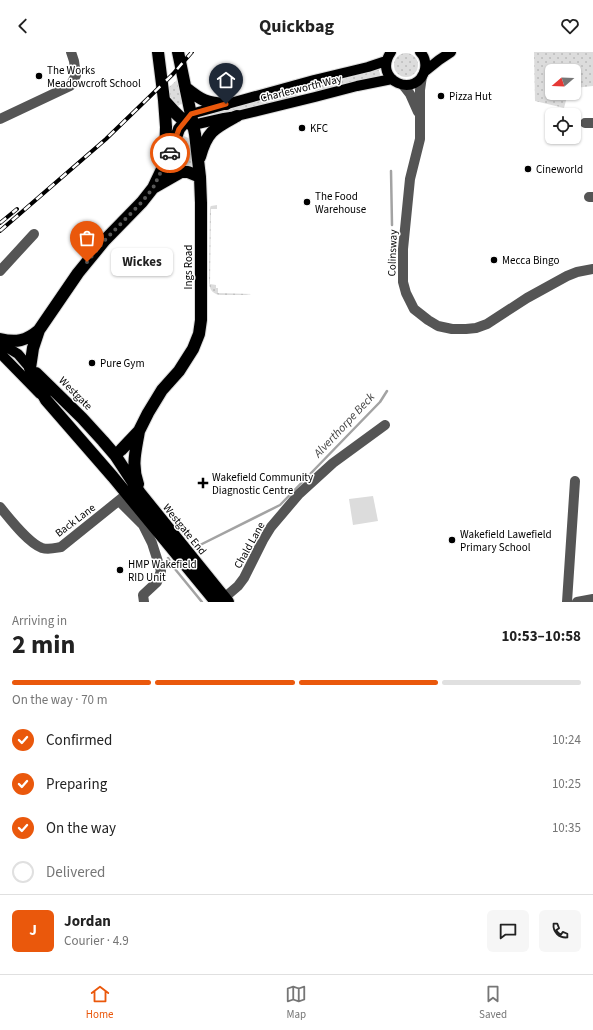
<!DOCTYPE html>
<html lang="en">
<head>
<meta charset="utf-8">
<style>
  body { margin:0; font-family:"Source Sans 3",sans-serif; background:#f6f6f6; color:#222; height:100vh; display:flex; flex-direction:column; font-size:15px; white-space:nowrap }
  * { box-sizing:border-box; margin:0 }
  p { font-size:13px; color:#767676 }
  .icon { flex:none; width:22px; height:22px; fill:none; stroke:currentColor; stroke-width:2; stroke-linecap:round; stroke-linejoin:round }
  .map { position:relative; height:550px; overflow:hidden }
  .details { display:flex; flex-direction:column; background:#fff; flex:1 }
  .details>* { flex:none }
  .needle { width:26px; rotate:251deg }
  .fabs { position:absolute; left:545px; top:12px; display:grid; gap:8px }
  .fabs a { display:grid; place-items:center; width:36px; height:36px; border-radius:6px; background:#fff; box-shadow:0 1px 3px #0004; font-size:20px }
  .pin { position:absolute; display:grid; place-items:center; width:34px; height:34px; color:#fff; margin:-41px -17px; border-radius:50% 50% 50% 0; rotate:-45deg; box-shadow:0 0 4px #0007 }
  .pin .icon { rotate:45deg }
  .courier { position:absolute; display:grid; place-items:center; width:40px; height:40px; margin:-20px; border:3px solid #ea580c; border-radius:50%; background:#fff; color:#222; box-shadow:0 1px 5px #0007 }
  .bubble { position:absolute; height:28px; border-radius:6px; background:#fff; box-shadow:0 1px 3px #0004; font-size:13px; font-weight:700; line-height:28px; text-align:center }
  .overview em { font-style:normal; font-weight:700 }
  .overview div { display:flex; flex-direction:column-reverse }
  .overview { display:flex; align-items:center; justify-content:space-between; height:68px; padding:0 12px }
  h1 { font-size:26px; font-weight:700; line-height:30px }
  .bar { display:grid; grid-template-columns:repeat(4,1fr); gap:6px 4px; align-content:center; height:48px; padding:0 12px }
  .bar i { height:5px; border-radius:3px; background:#e0e0e0 }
  .bar .on { background:#ea580c }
  .bar p { grid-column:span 4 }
  .line { display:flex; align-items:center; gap:10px; padding:0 12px; border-top:1px solid #e0e0e0 }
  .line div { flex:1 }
  .round { display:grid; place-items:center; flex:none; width:42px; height:42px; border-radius:6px; background:#f6f6f6 }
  ol { padding:0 12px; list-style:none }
  li { display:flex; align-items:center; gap:12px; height:44px }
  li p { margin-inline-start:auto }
  li .icon { padding:4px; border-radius:50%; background:#ea580c; color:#fff; stroke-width:4 }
  li:last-child { color:#767676 }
  li i { width:22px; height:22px; border:2px solid #e0e0e0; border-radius:50% }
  header { display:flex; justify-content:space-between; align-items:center; height:52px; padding:0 12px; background:#fff; font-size:18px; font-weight:700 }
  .menu { display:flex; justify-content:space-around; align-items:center; height:56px; border-top:1px solid #e0e0e0; background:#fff; font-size:11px; color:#767676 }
  .menu a { display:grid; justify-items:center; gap:2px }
  .menu .on { color:#ea580c }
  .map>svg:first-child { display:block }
  .grass { fill:url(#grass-dots) }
  .pitch { fill:#dcdcdc }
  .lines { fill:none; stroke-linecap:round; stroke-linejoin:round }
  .stream { stroke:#a3a3a3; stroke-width:2.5 }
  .major-casing { stroke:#dbdbdb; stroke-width:12 }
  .highway-casing { stroke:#dbdbdb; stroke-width:14 }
  .minor { stroke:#555; stroke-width:10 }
  .major { stroke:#000; stroke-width:10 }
  .highway { stroke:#000; stroke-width:12 }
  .rail-casing { stroke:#000; stroke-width:4 }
  .rail { stroke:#fff; stroke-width:2.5; stroke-dasharray:8; stroke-linecap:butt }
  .done { stroke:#595959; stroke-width:4; stroke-dasharray:0 7.2 }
  .route { stroke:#ea580c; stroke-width:5 }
  .poi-dot { fill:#000; stroke:#fff; stroke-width:1.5 }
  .labels { text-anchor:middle; stroke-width:3; stroke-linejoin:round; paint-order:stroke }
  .poi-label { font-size:11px; fill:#000; stroke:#fff; text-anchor:start }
  .street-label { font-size:11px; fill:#000; stroke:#fff }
  .water-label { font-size:12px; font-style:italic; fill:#444; stroke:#fff }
</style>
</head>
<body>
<header><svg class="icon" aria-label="back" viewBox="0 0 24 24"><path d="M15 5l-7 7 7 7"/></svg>Quickbag<svg class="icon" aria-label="heart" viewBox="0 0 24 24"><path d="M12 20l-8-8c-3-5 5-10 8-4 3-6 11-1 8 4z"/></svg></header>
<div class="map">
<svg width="593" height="550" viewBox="0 0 593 550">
  <defs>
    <pattern id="grass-dots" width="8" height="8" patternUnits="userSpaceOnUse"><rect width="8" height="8" fill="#dcdcdc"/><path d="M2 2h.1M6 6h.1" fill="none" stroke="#bbb" stroke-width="1.8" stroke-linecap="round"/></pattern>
  </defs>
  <rect width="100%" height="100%" fill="#fff"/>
  <path class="grass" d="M534,0H593V34L574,36V19H552V41H568L564,56L535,49Z
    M394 13a12 12 0 1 1 24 0a12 12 0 1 1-24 0Z
    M378,16L382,27L316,41L314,35L366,21Z
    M178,27L184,51L179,53L176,57L169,47L167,37Z
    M296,39L297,45L214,65L213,61Z
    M181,83L191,87L195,118L166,126L173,112Z
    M217,153V157H211L210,232L216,233V236H218V241L251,242L246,243H220C208,241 209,232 209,222L210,156L211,154Z"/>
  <path class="pitch" d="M373,444L378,469L353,473L349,447Z"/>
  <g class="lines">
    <path class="stream" d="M391,119L392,173
      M194,496L280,453L380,350L387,339
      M168,506L175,517L202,550"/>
    <g class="major-casing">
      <path id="major" d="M391,0C371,29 418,48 425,17C426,11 425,5 420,0
        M424,20L439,8L451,0
        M191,62L314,28L368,15L386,9
        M193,73L224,66L237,64L315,45L357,34L392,27
        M0,291L18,302L30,316
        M0,301L40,342"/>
    </g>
    <g class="highway-casing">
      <path id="highway" d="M158,0L164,48L166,75L165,105
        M186,36C201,48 206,51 226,52
        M164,48C172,57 179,67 190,72
        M191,62L179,77L173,94L153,136L142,150L105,188L78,221L39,278L33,296L30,316L32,323L46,348L113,425L216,550
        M200,105C207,79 215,76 237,64
        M153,136L181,120H188L200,125
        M0,287C16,291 26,289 39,278
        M36,321L82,366L103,389L115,403L140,441L228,550
        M115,403L121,398L139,379L148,361L162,338L179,319L193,297L199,282L201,268V151L200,125L195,82L178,0
        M138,432C131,413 136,398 139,379"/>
    </g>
    <path class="minor" d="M422,24L420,38V87L410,127L403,197V230L406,241L414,257L428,268L438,274L452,277H466L476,276L487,272L527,246L567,224L577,220L593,217
      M403,33L410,42L418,60
      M0,67L70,34L76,23L74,9L71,0
      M585,71H593
      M589,145H593
      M0,219L34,182
      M119,449L143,473
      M0,455C10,467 28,491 42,496C49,498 55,496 61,495L127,442
      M224,546L238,534L244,526L263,488L271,475L299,442L333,411L385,373
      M144,550L143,543L157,530L161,519L152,491L143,473L145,463
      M567,550L575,429
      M577,550L593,547"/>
    <use href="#major" class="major"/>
    <use href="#highway" class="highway"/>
    <g class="rail-casing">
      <path id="rail" d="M0,171L17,157
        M0,179L106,87L173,22L192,0"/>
    </g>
    <use href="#rail" class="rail"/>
  </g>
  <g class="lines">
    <path class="done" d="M87,210L105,188L142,150L153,136L170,101"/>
    <path class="route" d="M170,101L179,77L191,62L226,52"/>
  </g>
  <g class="poi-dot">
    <circle cx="39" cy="24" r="4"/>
    <circle cx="441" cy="44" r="4"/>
    <circle cx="302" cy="76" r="4"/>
    <circle cx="528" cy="117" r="4"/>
    <circle cx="307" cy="150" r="4"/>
    <circle cx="494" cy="208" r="4"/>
    <circle cx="92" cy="311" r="4"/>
    <path d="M201 425h4v4h4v4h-4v4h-4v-4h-4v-4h4z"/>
    <circle cx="452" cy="488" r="4"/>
    <circle cx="120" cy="518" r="4"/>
  </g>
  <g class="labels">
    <g class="poi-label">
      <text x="47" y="22">The Works<tspan x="47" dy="13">Meadowcroft School</tspan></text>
      <text x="449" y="48">Pizza Hut</text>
      <text x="310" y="80">KFC</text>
      <text x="536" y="121">Cineworld</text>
      <text x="315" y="148">The Food<tspan x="315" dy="13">Warehouse</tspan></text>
      <text x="502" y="212">Mecca Bingo</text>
      <text x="100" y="315">Pure Gym</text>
      <text x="212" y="429">Wakefield Community<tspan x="212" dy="13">Diagnostic Centre</tspan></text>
      <text x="460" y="486">Wakefield Lawefield<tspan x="460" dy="13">Primary School</tspan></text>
      <text x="128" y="516">HMP Wakefield<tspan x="128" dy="13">RID Unit</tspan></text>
    </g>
    <g class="street-label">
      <text transform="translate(301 36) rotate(-14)" y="4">Charlesworth Way</text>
      <text transform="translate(392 201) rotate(-88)" y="4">Colinsway</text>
      <text transform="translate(188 215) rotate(-90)" y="4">Ings Road</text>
      <text transform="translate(76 341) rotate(45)" y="4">Westgate</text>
      <text transform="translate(75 468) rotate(-37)" y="4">Back Lane</text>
      <text transform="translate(185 477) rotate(51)" y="4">Westgate End</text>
      <text transform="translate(249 493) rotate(-61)" y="4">Chald Lane</text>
    </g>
    <g class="water-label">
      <text transform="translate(344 373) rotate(-47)" y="4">Alverthorpe Beck</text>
    </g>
  </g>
</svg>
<div class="fabs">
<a><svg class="needle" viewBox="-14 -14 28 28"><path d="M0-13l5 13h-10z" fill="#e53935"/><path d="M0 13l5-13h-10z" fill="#767676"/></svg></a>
<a><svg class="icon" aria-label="locate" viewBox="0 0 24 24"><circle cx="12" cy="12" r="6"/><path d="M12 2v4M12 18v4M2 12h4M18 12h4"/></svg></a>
</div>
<div class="pin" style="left:87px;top:210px;background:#ea580c"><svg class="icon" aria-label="bag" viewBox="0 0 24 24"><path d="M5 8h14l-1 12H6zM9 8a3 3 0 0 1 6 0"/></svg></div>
<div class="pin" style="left:226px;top:52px;background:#1f2937"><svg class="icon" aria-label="home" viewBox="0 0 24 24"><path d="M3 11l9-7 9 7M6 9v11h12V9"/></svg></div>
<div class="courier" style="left:170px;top:101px"><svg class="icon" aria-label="car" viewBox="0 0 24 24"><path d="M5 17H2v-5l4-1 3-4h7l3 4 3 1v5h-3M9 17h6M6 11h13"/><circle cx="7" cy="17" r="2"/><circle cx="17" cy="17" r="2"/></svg></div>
<div class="bubble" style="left:111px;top:196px;width:62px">Wickes</div>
</div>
<section class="details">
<div class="overview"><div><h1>2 min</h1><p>Arriving in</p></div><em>10:53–10:58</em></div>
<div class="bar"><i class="on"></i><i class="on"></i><i class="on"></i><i></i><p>On the way · 70 m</p></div>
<ol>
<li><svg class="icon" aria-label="check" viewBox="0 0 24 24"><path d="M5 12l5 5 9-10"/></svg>Confirmed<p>10:24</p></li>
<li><svg class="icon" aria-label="check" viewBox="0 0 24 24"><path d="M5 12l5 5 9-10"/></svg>Preparing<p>10:25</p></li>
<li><svg class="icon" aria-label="check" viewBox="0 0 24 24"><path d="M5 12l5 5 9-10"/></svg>On the way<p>10:35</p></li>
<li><i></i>Delivered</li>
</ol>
<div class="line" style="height:72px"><b class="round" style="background:#ea580c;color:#fff">J</b><div><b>Jordan</b><p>Courier · 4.9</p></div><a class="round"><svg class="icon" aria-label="chat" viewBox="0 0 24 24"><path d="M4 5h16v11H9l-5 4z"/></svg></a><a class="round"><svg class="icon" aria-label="phone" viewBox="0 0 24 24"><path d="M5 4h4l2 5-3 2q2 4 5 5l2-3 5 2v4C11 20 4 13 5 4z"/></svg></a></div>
</section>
<nav class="menu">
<a class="on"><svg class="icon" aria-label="home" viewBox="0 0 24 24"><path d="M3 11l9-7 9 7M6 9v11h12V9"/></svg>Home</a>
<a><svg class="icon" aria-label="map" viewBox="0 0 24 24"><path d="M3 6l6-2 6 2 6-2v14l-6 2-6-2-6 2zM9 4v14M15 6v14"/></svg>Map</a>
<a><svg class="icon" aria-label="saved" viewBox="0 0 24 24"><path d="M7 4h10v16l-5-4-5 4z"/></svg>Saved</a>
</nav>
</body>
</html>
